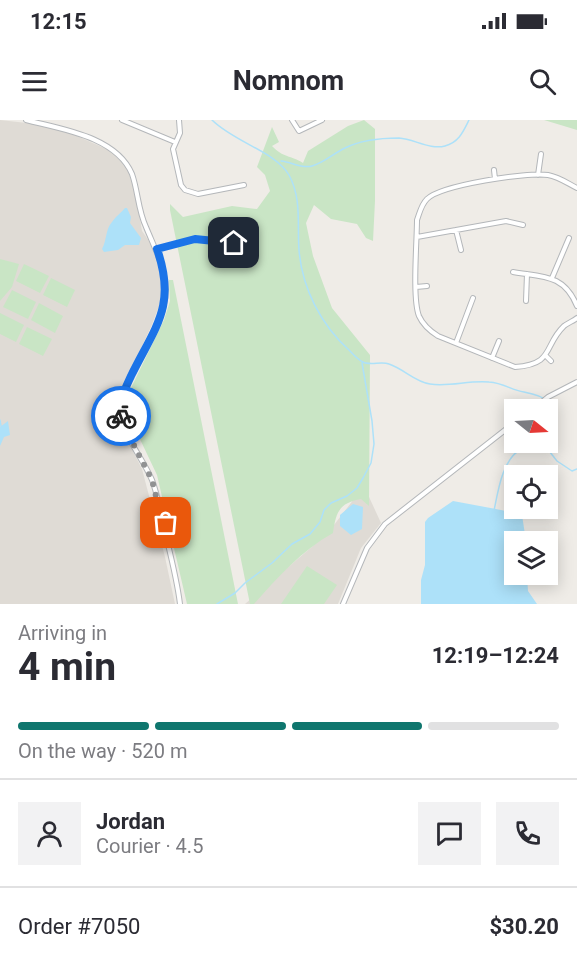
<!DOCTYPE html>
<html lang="en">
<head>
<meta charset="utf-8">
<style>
  body { margin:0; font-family:Roboto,sans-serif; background:#f2f2f3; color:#2b2b33; height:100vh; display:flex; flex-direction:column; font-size:22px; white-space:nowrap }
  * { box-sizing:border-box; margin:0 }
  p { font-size:20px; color:#7c7c81 }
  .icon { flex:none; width:33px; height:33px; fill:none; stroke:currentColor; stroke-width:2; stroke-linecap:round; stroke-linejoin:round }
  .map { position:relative; height:484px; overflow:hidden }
  .details { display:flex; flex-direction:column; background:#fff; flex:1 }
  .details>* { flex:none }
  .needle { width:39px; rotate:108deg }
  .fabs { position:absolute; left:504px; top:279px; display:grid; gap:12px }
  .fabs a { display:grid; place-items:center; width:54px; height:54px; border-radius:0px; background:#fff; box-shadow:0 3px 15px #0003; font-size:30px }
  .pin { position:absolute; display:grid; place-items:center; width:51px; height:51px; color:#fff; margin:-26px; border-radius:12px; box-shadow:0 3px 9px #0006 }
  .courier { position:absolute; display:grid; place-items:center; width:60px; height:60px; margin:-30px; border:4px solid #1a73e8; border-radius:50%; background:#fff; color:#222; box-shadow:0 2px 8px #0007 }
  .head em { font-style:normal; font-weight:700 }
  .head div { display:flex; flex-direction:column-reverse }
  .head { display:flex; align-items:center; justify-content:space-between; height:102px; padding:0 18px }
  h1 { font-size:39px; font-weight:700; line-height:45px }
  .bar { display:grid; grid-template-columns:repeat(4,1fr); gap:9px 6px; align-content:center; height:72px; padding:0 18px }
  .bar i { height:8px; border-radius:4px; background:#e1e1e2 }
  .bar .on { background:#0f766e }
  .bar p { grid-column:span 4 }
  .line { display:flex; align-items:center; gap:15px; padding:0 18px; border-top:2px solid #e1e1e2 }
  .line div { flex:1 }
  .round { display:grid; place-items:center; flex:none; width:63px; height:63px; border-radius:0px; background:#f2f2f3 }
  .status { display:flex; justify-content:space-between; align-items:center; height:42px; padding:0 30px; background:#fff; direction:ltr }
  .status svg { height:16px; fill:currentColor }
  header { display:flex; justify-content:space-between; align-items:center; height:78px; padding:0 18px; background:#fff; font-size:27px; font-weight:700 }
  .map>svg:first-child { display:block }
  .education { fill:#dfdbd5 }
  .green { fill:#c9e5c5 }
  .water { fill:#ade1f9 }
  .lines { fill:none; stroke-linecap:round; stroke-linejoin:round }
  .stream { stroke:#ade1f9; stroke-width:1.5 }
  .minor-casing { stroke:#b4b7ba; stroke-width:6 }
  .minor { stroke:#fff; stroke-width:4 }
  .done { stroke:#919293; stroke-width:6; stroke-dasharray:0 10.8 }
  .route { stroke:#1a73e8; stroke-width:8 }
</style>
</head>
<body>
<div class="status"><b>12:15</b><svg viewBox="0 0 49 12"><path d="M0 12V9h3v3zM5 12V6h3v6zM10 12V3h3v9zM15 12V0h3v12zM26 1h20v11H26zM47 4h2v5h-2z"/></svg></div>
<header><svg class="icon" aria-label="menu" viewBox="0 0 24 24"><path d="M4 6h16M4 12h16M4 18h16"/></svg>Nomnom<svg class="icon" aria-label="search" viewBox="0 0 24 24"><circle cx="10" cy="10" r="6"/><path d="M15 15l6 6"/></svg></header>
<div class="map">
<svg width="577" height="484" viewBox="0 0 577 484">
  <rect width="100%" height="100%" fill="#efece7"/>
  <path class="education" d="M0,0L54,6L118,34L133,57L142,111L159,135L163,176L151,207L124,265L116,298L142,349L165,437L175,484H0Z
    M364,366L381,403L361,428L338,484H245L327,414Z"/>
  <path class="green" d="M364,0L375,9V81L373,121L366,118L357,104L331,99L314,85L306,103L313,136L332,188L370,235L369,386L361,379C339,383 336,392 333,413C301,431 278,457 254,484H250L170,90V84L183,97L232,86L257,89L270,71L265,55L257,47L272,7L279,22L272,26C283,38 291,35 303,43L308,31L348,6Z
    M544,0H577V10Z
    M0,139L19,144L12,167L0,181Z
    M24,144L49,156L40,173L16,161Z
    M51,158L75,170L67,187L43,175Z
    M169,160H173L238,484H187L157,355L129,296L131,268L164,200L170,181Z
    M12,170L36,182L28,199L3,187Z
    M39,183L63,196L55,213L31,200Z
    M0,193L24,205L16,222L0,214Z
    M27,207L52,219L43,236L19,224Z
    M307,446L337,465L324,484H281Z"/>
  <path class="water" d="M125,88H127L131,97L130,103L141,118L139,125H125L118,130L104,132L102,129C107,120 105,110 112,102C116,96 121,93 125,88Z
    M8,301L10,315L4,317L0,326V307Z
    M453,381L512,392L522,395L526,421L514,422V454L527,455L528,471L537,484H421V460L425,445V402L428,398Z
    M353,384L363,387L362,409L351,415L340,406V395Z"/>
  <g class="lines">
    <path class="stream" d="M212,0C234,22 276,32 289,55C302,79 297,104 299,130C302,168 321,205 349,230C353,234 358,240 363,242C370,246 381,241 389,244C404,249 415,262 430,264C450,267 469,260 489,262C504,263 511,270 524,272C545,276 559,282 548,307
      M281,41C292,42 302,49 312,46C324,43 334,33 345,28C361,20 382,18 399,18C414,19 430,30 445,26C459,22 463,12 469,0
      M0,300L1,306
      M542,322L557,341L572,351L577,349
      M494,391C498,371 502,340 521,329C527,326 534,326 539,322
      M217,484L235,473L245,463L272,443L292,424L310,414L320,402L324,390L331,383L347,376L357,368L363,358L371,343L374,324L372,301L362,243"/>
    <g class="minor-casing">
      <path id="minor" d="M26,0C60,9 116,16 132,54C138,71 138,90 146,107C157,134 172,159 163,189C155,219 121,261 120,289C120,312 143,338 152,360C158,375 160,392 164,408C170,433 177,459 180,484
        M122,0L175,22
        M179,0L180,13L173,29L181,65L185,70L198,74L244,65
        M292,0L299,11L322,0
        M494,50L495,59
        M538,55L541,34
        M577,68C567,63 559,57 548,55C527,52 441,65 427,79C421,85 420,92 417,100C417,121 412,178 419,196C423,205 430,211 438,216L515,247C555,244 543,226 564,206C568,203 573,201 577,198
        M456,110L461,130
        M417,117L506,101L523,105
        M157,129L195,119L234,123
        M513,152C543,157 564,154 577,186
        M552,158L569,118
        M416,167L427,166
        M526,181L527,154
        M456,223L473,178
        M545,235L551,241
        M492,238L499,221
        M532,290L548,277L577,262
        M163,404L177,400
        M343,484L367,428L385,404L514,303"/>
    </g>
    <use href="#minor" class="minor"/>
  </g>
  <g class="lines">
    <path class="done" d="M121,296L126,310L152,360L163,404L166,403"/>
    <path class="route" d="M121,296C118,282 125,269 131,256C155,207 177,186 157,129L195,119L234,123"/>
  </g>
</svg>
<div class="fabs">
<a><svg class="needle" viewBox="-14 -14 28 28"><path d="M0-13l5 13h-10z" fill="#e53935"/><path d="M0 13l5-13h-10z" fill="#7c7c81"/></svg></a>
<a><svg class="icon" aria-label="locate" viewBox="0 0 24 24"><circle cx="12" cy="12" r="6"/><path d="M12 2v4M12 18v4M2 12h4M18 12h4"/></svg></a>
<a><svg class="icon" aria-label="layers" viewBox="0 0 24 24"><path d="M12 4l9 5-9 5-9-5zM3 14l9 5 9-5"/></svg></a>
</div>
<div class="pin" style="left:166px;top:403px;background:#ea580c"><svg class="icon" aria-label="bag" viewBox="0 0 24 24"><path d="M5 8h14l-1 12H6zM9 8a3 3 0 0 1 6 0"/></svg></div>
<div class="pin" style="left:234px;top:123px;background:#1f2937"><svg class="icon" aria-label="home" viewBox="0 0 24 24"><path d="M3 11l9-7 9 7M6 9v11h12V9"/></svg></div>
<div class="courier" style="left:121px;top:296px"><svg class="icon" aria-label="bike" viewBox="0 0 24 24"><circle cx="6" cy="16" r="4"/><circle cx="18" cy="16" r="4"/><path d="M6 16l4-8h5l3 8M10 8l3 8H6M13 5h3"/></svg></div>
</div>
<section class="details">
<div class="head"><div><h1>4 min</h1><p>Arriving in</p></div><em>12:19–12:24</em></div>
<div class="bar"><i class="on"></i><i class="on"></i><i class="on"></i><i></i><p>On the way · 520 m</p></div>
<div class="line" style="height:108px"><a class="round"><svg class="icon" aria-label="person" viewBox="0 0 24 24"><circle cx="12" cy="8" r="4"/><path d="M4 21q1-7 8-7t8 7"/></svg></a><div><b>Jordan</b><p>Courier · 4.5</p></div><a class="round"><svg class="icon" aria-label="chat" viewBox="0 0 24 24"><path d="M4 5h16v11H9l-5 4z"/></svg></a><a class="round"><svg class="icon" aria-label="phone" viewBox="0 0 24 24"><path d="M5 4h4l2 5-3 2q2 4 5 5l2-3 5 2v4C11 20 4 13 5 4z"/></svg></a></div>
<div class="line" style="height:78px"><div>Order #7050</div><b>$30.20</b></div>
</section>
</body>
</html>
